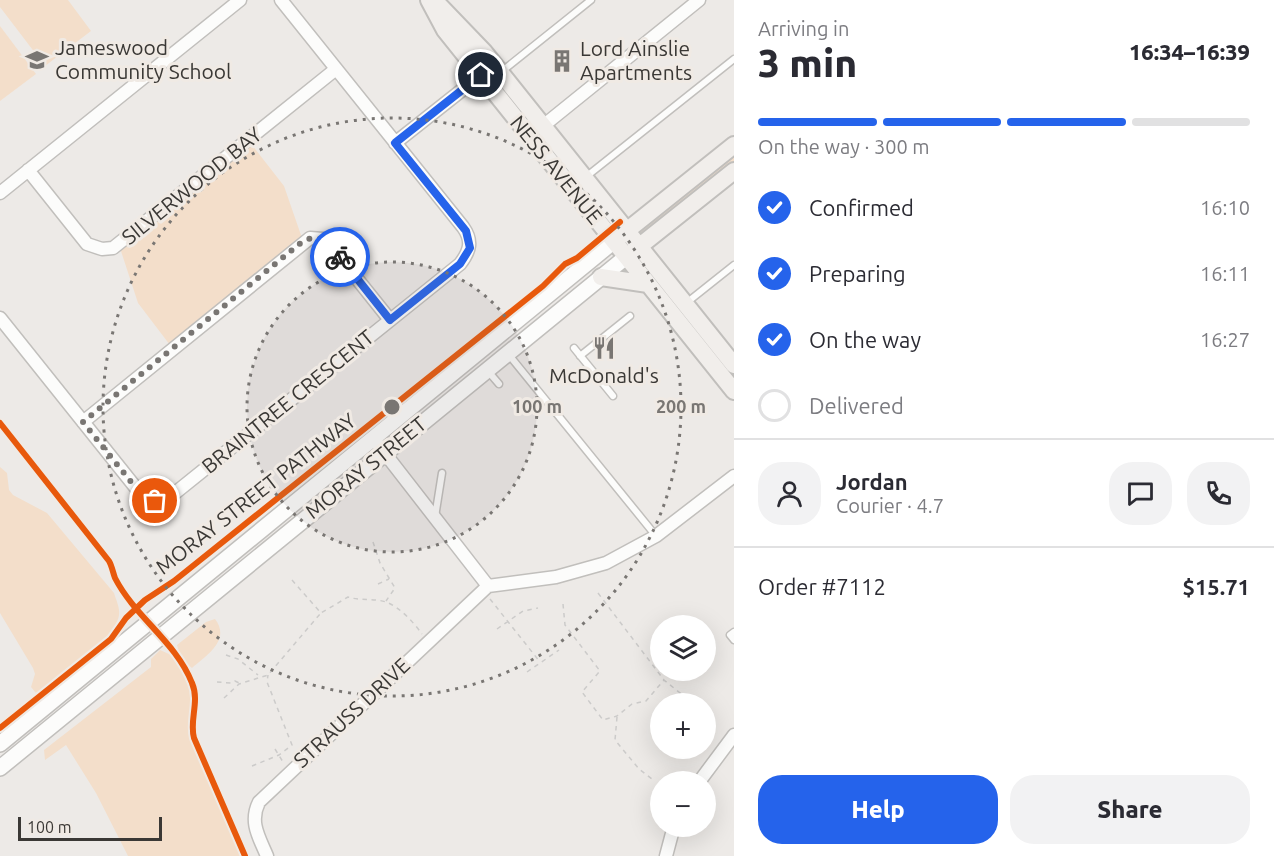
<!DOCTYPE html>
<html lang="en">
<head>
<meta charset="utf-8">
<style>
  body { margin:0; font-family:Ubuntu,sans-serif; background:#f2f2f3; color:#2b2b33; height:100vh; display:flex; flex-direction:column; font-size:22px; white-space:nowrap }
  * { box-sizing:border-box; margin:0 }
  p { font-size:20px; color:#7c7c81 }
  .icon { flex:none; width:33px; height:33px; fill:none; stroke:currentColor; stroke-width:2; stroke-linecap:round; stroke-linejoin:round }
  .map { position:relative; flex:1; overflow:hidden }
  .details { display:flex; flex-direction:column; background:#fff; width:540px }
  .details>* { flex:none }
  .fabs { position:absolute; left:650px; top:615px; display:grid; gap:12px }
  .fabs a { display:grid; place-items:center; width:66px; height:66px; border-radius:50%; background:#fff; box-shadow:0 6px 24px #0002; font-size:30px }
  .scale { position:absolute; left:18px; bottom:15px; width:144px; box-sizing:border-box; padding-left:6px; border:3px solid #3a3835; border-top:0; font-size:16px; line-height:21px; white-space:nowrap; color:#3a3835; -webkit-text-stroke:4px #f0eae4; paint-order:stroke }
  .pin { position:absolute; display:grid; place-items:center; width:51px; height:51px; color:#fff; margin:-26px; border:3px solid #fff; border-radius:50%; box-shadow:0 2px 6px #0007 }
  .courier { position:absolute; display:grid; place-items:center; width:60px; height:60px; margin:-30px; border:4px solid #2563eb; border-radius:50%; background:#fff; color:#222; box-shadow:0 2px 8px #0007 }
  .summary em { font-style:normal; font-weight:800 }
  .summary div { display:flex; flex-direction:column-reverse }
  .summary { display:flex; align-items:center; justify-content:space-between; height:102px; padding:0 24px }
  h1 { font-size:39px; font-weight:800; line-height:45px }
  .bar { display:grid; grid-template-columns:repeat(4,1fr); gap:9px 6px; align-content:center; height:72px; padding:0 24px }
  .bar i { height:8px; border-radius:4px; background:#e1e1e2 }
  .bar .selected { background:#2563eb }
  .bar p { grid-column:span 4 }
  .line { display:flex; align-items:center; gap:15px; padding:0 24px; border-top:2px solid #e1e1e2 }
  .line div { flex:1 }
  .round { display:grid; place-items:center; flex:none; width:63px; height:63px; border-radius:24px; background:#f2f2f3 }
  ol { padding:0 24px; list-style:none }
  li { display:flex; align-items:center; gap:18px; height:66px }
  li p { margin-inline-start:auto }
  li .icon { padding:6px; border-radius:50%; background:#2563eb; color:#fff; stroke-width:4 }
  li:last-child { color:#7c7c81 }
  li i { width:33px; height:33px; border:3px solid #e1e1e2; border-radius:50% }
  .cta { display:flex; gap:12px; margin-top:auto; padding:12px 24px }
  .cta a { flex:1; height:69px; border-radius:24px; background:#2563eb; color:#fff; font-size:24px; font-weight:800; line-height:69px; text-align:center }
  .cta a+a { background:#f2f2f3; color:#2b2b33 }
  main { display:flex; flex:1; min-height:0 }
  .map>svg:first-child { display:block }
  .green { fill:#f3deca }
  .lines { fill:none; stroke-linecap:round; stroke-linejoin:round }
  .service-casing { stroke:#c1bfbc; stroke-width:9 }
  .minor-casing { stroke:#c1bfbc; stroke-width:15 }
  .tertiary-casing { stroke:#c1bfbc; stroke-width:18 }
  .secondary-casing { stroke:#c1bfbc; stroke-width:20 }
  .path { stroke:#cccbca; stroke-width:1.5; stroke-dasharray:4.5 4.5; stroke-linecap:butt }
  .service { stroke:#fcfcfb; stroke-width:6 }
  .minor { stroke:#fcfcfb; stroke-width:12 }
  .tertiary { stroke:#fcfcfb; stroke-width:15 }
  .secondary { stroke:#f1eeeb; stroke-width:16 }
  .cycleway-casing { stroke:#f0eae4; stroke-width:10 }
  .cycleway { stroke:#e8590c; stroke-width:6 }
  .done { stroke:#797673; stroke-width:6; stroke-dasharray:0 10.8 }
  .route { stroke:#2563eb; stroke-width:8 }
  .ring { fill:none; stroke:#797673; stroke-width:3; stroke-dasharray:3 6 }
  .labels { text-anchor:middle; stroke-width:6; stroke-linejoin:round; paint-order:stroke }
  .poi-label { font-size:21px; fill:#3a3835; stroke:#f0eae4; text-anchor:start }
  .street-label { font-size:21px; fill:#3a3835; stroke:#f0eae4 }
  .centre { fill:#797673; stroke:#f0eae4; stroke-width:3 }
  .ring-label { font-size:18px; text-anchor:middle; font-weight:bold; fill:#797673; stroke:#f0eae4; stroke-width:6; stroke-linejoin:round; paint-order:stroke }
</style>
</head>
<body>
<main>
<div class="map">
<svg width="734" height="856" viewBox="0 0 734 856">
  <rect width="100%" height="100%" fill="#edeae7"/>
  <path class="green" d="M0,0H68L91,31L45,66L0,7Z
    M0,26L36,74L0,101Z
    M249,141L284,186L303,241L173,349L138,303L119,245Z
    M734,145V171L640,247L627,231Z
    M0,467L7,473L9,490L13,495L47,513L114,593C116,600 120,607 119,615C117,636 57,688 36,693L31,687L35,674L33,668L0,613Z
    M215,619C231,640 207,655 192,668L181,659L177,645L206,622Z
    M160,650L169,654L173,652C183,667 198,684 196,704C196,716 191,727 194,738L245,856H128L96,793L66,745L45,760L44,750L151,667V659Z"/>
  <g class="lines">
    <g class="service-casing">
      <path id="service" d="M501,72L591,0
        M587,176L734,59
        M685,304L734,265
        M574,348L613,396
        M509,355L656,536
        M580,356L630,316
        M487,370L499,384
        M435,517L442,473
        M734,632L730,635L734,640"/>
    </g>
    <g class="minor-casing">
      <path id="minor" d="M543,126L699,0
        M395,143L481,75
        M28,170L87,244L102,249L113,248L336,69
        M0,193L240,0
        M0,318L140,493C152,504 162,501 175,493L460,264C470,251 473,241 463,227L281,0
        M83,422L310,238L323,239L330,245L390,320
        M373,438L488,586
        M699,782L734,735
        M267,856C259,837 249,822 259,802L488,586L556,577L606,563L656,536L734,476
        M666,856L674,826"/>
    </g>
    <g class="tertiary-casing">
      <path id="tertiary" d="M0,744L613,242
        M0,768L626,257"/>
    </g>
    <g class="secondary-casing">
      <path id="secondary" d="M429,0L445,30L734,391
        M435,1L484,52L734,365
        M619,237L734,145
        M631,253L734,171
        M601,277L648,284"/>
    </g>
    <path class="path" d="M373,542L380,563L395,588L386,601
      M292,580L321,613L348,597C360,601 374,598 386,602C400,607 414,623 422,634
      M378,584L389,579
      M598,593L664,680L690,701
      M490,599L540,662
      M563,604L565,625L600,671L582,692L603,720L617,716L632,704L646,701L664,680
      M497,629L523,611L538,608
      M226,655L238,659L258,675
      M527,672L559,650
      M217,682L231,683L235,681L239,683
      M224,698L239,684L268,675L320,614
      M617,717L615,740L639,769L652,779
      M275,749L283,762
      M252,766L279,755L292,745L267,682L268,675"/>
    <use href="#service" class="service"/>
    <use href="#minor" class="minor"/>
    <use href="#tertiary" class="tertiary"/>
    <use href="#secondary" class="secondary"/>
    <g class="cycleway-casing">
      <path id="cycleway" d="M0,423L109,561C112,566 113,573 115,578C135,617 176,642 192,683C200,702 189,720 194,738L245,856
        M0,728L111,639L126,618L145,600L174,581L543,286L565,264L577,258L620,222"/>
    </g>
    <use href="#cycleway" class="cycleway"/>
  </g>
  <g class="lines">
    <path class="done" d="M155,501L140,493L83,422L303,241C322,233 329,243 340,257"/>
    <path class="route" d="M340,257L390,320L460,264L470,248L466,231L395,143L481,75"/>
  </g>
  <circle cx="392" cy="407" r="145" fill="#797673" fill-opacity=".12"/>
  <g class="ring">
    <circle cx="392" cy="407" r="145"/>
    <circle cx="392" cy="407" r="289"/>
  </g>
  <defs>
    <g id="school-bare" transform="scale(1.8)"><path d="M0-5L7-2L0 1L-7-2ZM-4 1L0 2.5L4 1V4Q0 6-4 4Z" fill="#797673" stroke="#f0eae4" stroke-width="2.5" paint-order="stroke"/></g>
    <g id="building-bare" transform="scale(1.8)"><path d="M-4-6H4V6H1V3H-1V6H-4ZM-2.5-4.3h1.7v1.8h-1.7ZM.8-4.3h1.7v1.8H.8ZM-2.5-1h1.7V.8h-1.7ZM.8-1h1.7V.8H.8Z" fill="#797673" stroke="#f0eae4" stroke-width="2.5" paint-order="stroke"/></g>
    <g id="restaurant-bare" transform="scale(1.8)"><path d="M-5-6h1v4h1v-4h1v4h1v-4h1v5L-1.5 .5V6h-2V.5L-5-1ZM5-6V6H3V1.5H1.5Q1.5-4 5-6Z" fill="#797673" stroke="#f0eae4" stroke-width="2.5" paint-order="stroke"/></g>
  </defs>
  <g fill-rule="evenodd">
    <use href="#school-bare" x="37" y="60"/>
    <use href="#building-bare" x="562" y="61"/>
    <use href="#restaurant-bare" x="604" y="348"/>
  </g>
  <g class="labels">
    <g class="poi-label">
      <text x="55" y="55">Jameswood<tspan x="55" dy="24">Community School</tspan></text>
      <text x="580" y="56">Lord Ainslie<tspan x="580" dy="24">Apartments</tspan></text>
      <text x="604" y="383" text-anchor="middle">McDonald's</text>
    </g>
    <g class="street-label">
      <text transform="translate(556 170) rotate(51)" y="7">NESS AVENUE</text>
      <text transform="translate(192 186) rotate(-39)" y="7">SILVERWOOD BAY</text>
      <text transform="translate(288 402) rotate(-39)" y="7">BRAINTREE CRESCENT</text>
      <text transform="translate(366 468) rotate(-39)" y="7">MORAY STREET</text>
      <text transform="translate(256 494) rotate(-38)" y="7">MORAY STREET PATHWAY</text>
      <text transform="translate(352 713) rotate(-43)" y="7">STRAUSS DRIVE</text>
    </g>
  </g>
  <circle cx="392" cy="407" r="9" class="centre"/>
  <g class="ring-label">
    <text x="537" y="413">100 m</text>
    <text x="681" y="413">200 m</text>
  </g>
</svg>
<div class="fabs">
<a><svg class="icon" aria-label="layers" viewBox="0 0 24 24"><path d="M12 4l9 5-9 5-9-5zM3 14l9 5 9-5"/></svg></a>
<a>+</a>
<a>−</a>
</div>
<div class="scale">100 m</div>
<div class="pin" style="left:155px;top:501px;background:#ea580c"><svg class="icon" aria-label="bag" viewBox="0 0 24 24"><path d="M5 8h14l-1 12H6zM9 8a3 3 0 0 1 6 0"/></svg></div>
<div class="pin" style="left:481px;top:75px;background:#1f2937"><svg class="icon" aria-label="home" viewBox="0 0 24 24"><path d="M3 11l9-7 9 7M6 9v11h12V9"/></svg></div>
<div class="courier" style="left:340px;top:257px"><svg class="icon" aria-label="bike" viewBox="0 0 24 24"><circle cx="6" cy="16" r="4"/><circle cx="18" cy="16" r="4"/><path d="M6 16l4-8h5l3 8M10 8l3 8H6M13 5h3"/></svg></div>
</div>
<section class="details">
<div class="summary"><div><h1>3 min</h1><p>Arriving in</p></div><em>16:34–16:39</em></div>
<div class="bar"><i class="selected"></i><i class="selected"></i><i class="selected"></i><i></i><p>On the way · 300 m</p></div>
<ol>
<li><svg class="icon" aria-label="check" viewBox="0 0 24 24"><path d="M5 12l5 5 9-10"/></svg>Confirmed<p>16:10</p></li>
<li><svg class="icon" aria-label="check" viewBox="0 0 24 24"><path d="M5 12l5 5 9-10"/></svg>Preparing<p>16:11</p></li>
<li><svg class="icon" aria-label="check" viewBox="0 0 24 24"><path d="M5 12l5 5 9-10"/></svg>On the way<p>16:27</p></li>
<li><i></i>Delivered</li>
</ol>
<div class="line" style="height:108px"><a class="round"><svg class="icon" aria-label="person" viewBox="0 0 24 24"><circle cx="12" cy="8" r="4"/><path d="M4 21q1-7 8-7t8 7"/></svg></a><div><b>Jordan</b><p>Courier · 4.7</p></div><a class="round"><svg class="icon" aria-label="chat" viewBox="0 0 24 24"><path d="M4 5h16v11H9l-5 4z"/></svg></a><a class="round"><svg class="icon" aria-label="phone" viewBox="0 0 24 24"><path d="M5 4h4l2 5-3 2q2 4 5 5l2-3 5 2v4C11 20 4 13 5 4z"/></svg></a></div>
<div class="line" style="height:78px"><div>Order #7112</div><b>$15.71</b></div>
<div class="cta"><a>Help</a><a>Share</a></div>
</section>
</main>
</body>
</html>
